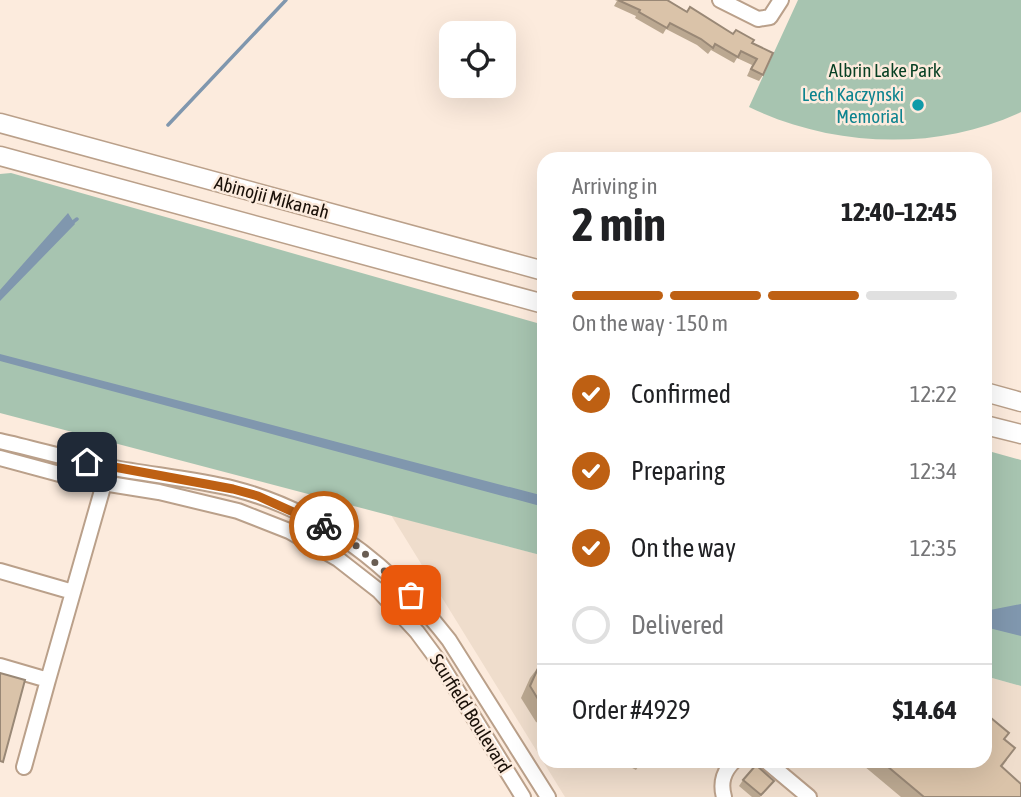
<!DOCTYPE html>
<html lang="en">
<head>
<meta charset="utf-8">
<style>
  body { margin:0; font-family:"Asap Condensed",sans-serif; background:#f2f2f2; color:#202124; height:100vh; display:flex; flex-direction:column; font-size:26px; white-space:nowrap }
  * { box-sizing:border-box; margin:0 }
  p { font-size:23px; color:#757577 }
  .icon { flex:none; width:38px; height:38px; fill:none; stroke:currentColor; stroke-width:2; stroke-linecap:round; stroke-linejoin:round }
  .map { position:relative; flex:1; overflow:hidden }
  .side { position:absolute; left:537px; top:152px; width:455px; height:616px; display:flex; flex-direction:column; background:#fff; border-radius:21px; box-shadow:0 7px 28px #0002 }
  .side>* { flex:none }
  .buttons { position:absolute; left:439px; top:21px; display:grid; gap:14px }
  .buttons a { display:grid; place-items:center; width:77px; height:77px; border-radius:14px; background:#fff; box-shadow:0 7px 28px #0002; font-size:35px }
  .pin { position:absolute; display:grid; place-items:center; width:60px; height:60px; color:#fff; margin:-30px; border-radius:14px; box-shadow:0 4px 10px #0006 }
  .courier { position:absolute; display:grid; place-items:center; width:70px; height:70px; margin:-35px; border:5px solid #be6013; border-radius:50%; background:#fff; color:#222; box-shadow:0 2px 9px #0007 }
  .headline em { font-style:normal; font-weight:700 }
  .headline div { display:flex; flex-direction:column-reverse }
  .headline { display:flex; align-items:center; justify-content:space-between; height:119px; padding:0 35px }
  h1 { font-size:46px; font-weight:700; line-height:52px }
  .bar { display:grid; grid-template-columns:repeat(4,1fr); gap:10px 7px; align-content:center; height:84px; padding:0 35px }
  .bar i { height:9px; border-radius:5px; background:#e0e0e0 }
  .bar .selected { background:#be6013 }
  .bar p { grid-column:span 4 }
  .line { display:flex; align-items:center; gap:18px; padding:0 35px; border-top:2px solid #e0e0e0 }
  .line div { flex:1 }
  ol { padding:0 35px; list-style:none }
  li { display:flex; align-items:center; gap:21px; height:77px }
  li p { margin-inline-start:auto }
  li .icon { padding:7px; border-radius:50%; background:#be6013; color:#fff; stroke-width:4 }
  li:last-child { color:#757577 }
  li i { width:38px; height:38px; border:4px solid #e0e0e0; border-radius:50% }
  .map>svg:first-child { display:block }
  .commercial { fill:#efddcc }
  .green { fill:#a7c4b0 }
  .water { fill:#8097ae }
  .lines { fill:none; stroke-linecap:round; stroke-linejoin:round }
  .stream { stroke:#8097ae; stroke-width:3.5 }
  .minor-casing { stroke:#baa08a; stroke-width:18 }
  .major-casing { stroke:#baa08a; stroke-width:21 }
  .minor { stroke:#fff; stroke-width:14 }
  .major { stroke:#fff; stroke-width:18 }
  .wall { fill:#bba891 }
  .building { fill:#dac3a9; stroke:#998876; stroke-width:2 }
  .done { stroke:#695d53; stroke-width:7; stroke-dasharray:0 12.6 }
  .route { stroke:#be6013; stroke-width:9 }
  .culture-dot { fill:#0f9aa8; stroke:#fcebdd; stroke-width:2.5 }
  .labels { text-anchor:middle; stroke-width:5; stroke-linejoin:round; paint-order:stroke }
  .park-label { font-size:19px; fill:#073f23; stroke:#fcebdd }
  .culture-label { font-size:19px; fill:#0d838f; stroke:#fcebdd; text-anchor:end }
  .street-label { font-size:19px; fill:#1a1008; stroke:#fcebdd }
</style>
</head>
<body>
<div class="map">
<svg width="1021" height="797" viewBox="0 0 1021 797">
  <rect width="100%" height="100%" fill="#fcebdd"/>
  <path class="commercial" d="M391,515L544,556V761H985V676L1021,686V797H565Z"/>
  <path class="green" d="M798,0H1021V112C936,152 832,147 749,107Z
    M11,173L544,325V556L0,413V174Z
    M985,450L1021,460V686L985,676Z"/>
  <path class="water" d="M68,213L75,224L0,301V290Z
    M0,354L544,496V507L0,361Z
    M1021,604V636L985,627V611Z"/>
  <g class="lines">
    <path class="stream" d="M168,125L286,0
      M73,222L77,219"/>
    <g class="minor-casing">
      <path id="minor" d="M720,0L758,19L770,17L781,0
        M0,441C36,449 72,460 109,467C151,475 194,479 235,489C324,512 394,569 449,640L548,797
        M0,458L78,479L159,492L238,511L289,531L338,559L379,591L417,632L440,663L523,797
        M0,571L73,592
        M0,666L48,680L107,473
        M766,761L809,797
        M24,767L48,680
        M724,797C720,783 723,772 734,761"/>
    </g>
    <g class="major-casing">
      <path id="major" d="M0,123L544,271
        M0,156L544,304
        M985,392L1021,402
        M985,425L1021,434"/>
    </g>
    <use href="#minor" class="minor"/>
    <use href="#major" class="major"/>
  </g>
  <path class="wall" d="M615,0H667L687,11L690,7L733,34L752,43L763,75L759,81L747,76L752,65L737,58L734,63L711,50L708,54L697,45L666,29L663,34L635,18L636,16L614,6L617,1Z
    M539,666L544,668V725L536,722L521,698L530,678Z
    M1005,739L1007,760L1002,767L1021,797H901L858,761H985Z
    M619,761H642L636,770Z
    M743,780L774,781L760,797H752L739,786Z"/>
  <path class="building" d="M618,0H667L687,12L690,7L733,34L736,30L754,40L752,43L773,53L763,75L751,69L757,59L741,51L738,57L715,44L713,48L701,39L670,23L667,28L639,12L640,10Z
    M539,666L544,668V709L530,686Z
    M0,673L25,680L3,762L0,761Z
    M985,713L1009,733L1004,739L1015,748L1001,766L1021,784V797H924L881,761H985Z
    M756,765L774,781L761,795L743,780Z"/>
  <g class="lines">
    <path class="done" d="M324,526L353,543L411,595"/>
    <path class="route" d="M87,462L233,489L258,496L324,526"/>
  </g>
  <circle class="culture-dot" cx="918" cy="105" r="7"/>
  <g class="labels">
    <g class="park-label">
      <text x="885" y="77">Albrin Lake Park</text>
    </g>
    <g class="culture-label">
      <text x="904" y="101">Lech Kaczynski<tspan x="904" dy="22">Memorial</tspan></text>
    </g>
    <g class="street-label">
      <text transform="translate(272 197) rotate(15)" y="7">Abinojii Mikanah</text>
      <text transform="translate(471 713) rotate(58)" y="7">Scurfield Boulevard</text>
    </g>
  </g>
</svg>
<div class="buttons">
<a><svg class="icon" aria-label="locate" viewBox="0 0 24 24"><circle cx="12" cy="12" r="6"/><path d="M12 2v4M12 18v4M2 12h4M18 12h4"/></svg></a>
</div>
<div class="pin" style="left:411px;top:595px;background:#ea580c"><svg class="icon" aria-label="bag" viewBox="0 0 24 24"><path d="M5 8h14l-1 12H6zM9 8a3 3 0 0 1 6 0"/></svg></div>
<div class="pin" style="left:87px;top:462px;background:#1f2937"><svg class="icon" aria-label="home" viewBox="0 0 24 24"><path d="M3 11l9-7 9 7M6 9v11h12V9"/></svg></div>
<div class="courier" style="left:324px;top:526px"><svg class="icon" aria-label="bike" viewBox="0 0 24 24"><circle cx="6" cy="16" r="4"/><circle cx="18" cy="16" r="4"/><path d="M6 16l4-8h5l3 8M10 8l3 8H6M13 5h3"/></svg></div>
<section class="side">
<div class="headline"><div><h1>2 min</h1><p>Arriving in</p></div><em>12:40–12:45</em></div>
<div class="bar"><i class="selected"></i><i class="selected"></i><i class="selected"></i><i></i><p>On the way · 150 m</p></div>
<ol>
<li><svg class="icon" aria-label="check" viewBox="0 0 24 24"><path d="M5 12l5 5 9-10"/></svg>Confirmed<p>12:22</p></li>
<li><svg class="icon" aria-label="check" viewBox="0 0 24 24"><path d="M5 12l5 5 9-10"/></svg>Preparing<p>12:34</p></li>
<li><svg class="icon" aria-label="check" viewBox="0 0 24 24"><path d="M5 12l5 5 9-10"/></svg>On the way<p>12:35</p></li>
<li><i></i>Delivered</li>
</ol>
<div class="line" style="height:91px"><div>Order #4929</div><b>$14.64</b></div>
</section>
</div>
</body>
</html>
